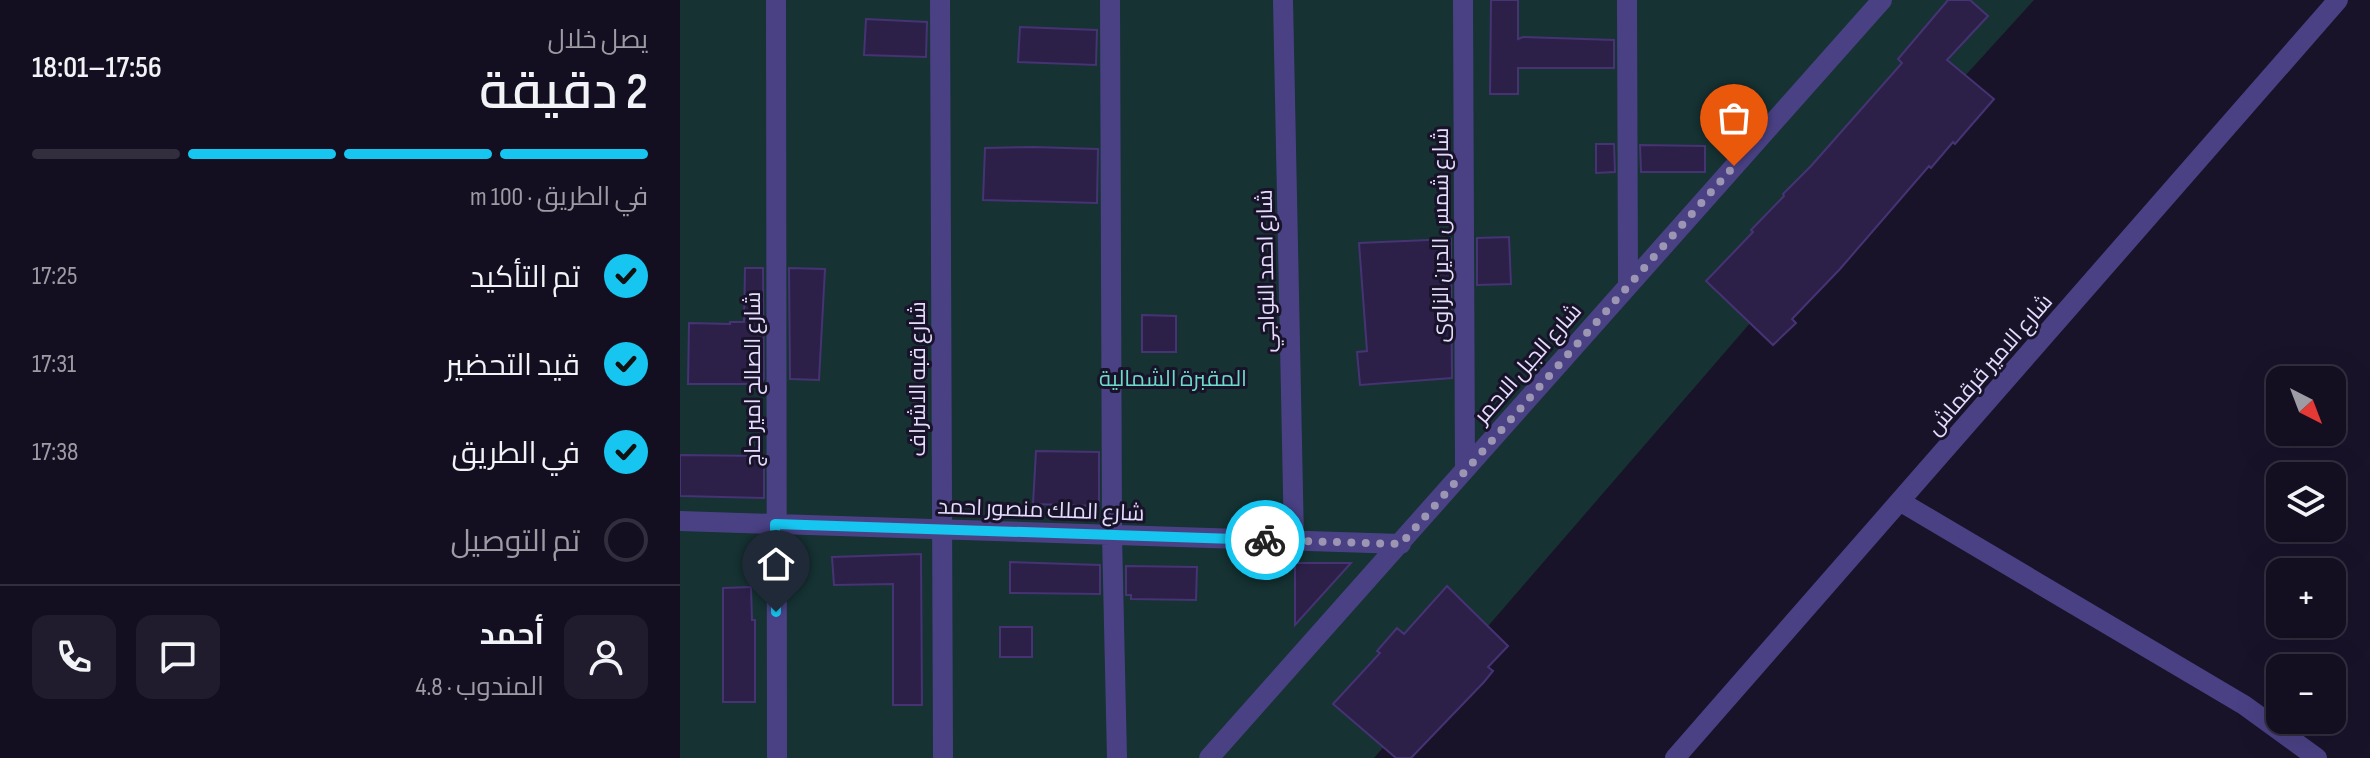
<!DOCTYPE html>
<html lang="ar">
<head>
<meta charset="utf-8">
<style>
  body { margin:0; font-family:"Sofia Sans Condensed",Cairo,sans-serif; background:#201c2d; color:#f1f3f6; direction:rtl; height:100vh; display:flex; flex-direction:column; font-size:30px; white-space:nowrap }
  * { box-sizing:border-box; margin:0 }
  p { font-size:26px; color:#9d9ca5 }
  .icon { flex:none; width:44px; height:44px; fill:none; stroke:currentColor; stroke-width:2; stroke-linecap:round; stroke-linejoin:round }
  .map { position:relative; flex:1; overflow:hidden; direction:ltr }
  .panel { display:flex; flex-direction:column; background:#130e20; width:680px }
  .panel>* { flex:none }
  .needle { width:52px; rotate:138deg }
  .fabs { position:absolute; left:1586px; top:366px; display:grid; gap:16px }
  .fabs a { display:grid; place-items:center; width:80px; height:80px; border-radius:16px; background:#130e20; box-shadow:0 8px 32px #0002,0 0 0 2px #322e3e; font-size:40px }
  .pin { position:absolute; display:grid; place-items:center; width:68px; height:68px; color:#fff; margin:-82px -34px; border-radius:50% 50% 50% 0; rotate:-45deg; box-shadow:0 0 8px #0007 }
  .pin .icon { rotate:45deg }
  .courier { position:absolute; display:grid; place-items:center; width:80px; height:80px; margin:-40px; border:6px solid #16c6f0; border-radius:50%; background:#fff; color:#222; box-shadow:0 2px 10px #0007 }
  .overview em { font-style:normal; font-weight:600 }
  .overview div { display:flex; flex-direction:column-reverse }
  .overview { display:flex; align-items:center; justify-content:space-between; height:136px; padding:0 32px }
  h1 { font-size:52px; font-weight:600; line-height:60px }
  .bar { display:grid; grid-template-columns:repeat(4,1fr); gap:12px 8px; align-content:center; height:96px; padding:0 32px }
  .bar i { height:10px; border-radius:6px; background:#322e3e }
  .bar .current { background:#16c6f0 }
  .bar p { grid-column:span 4 }
  .line { display:flex; align-items:center; gap:20px; padding:0 32px; border-top:2px solid #322e3e }
  .line div { flex:1 }
  .round { display:grid; place-items:center; flex:none; width:84px; height:84px; border-radius:16px; background:#201c2d }
  ol { padding:0 32px; list-style:none }
  li { display:flex; align-items:center; gap:24px; height:88px }
  li p { margin-inline-start:auto }
  li .icon { padding:8px; border-radius:50%; background:#16c6f0; color:#111; stroke-width:4 }
  li:last-child { color:#9d9ca5 }
  li i { width:44px; height:44px; border:4px solid #322e3e; border-radius:50% }
  main { display:flex; flex:1; min-height:0 }
  .map>svg:first-child { display:block }
  .green { fill:#163233 }
  .building { fill:#2c2049; stroke:#463374; stroke-width:2 }
  .lines { fill:none; stroke-linecap:round; stroke-linejoin:round }
  .minor { stroke:#4a4185; stroke-width:20 }
  .done { stroke:#9d96b3; stroke-width:8; stroke-dasharray:0 14.4 }
  .route { stroke:#16c6f0; stroke-width:10 }
  .labels { text-anchor:middle; stroke-width:6; stroke-linejoin:round; paint-order:stroke }
  .street-label { font-size:22px; fill:#e4ddfd; stroke:#19132a }
  .park-label { font-size:22px; fill:#6cdac9; stroke:#19132a }
</style>
</head>
<body>
<main>
<div class="map">
<svg width="1690" height="758" viewBox="0 0 1690 758">
  <rect width="100%" height="100%" fill="#19132a"/>
  <path class="green" d="M0,0H1354L1264,99L694,758H0Z"/>
  <path class="building" d="M811,0H838V39L843,37L934,40V68H838V94H810Z
    M1268,0H1290L1308,16L1267,60L1314,99L1275,144L1273,142L1251,168L1249,166L1160,269L1112,319L1116,323L1093,345L1026,281L1073,232L1071,230L1104,196L1103,194L1131,166L1222,63L1218,59Z
    M186,19L247,22L246,57L184,55Z
    M340,27L417,30L416,65L338,62Z
    M916,144H934L935,172L916,173Z
    M960,145L1025,146V172H961Z
    M353,147L418,149L417,203L303,200L305,148Z
    M829,237L831,284L797,285V238Z
    M771,239L772,378L680,385L677,352L687,351L679,243Z
    M65,268H83L84,379L81,384H8L9,323L50,324V322H64Z
    M109,268L145,269L139,380L110,379Z
    M462,315L496,316V352H462Z
    M356,451L419,452V506L353,504Z
    M0,455L84,456V498L0,496Z
    M241,554L242,705H213V584L154,585L152,557Z
    M330,562L420,565V594L330,593Z
    M615,563H671L615,625Z
    M446,566L517,567L516,600L451,599V595H446Z
    M767,586L828,646L808,667L813,671L804,682L731,758H716L653,704L700,653L697,651L717,628L724,634Z
    M71,587L72,620H75V702H43V588Z
    M320,627H352V657H320Z"/>
  <g class="lines">
    <path class="minor" d="M96,0L97,758
      M260,0L263,758
      M430,0L432,535L437,758
      M603,0L614,541
      M783,0L785,469
      M947,0L948,285
      M1221,502L1564,705L1637,758
      M0,521L721,544
      M529,758L1202,0
      M995,758L1658,0"/>
  </g>
  <g class="lines">
    <path class="done" d="M585,540L721,544L1054,166"/>
    <path class="route" d="M96,612L95,524L585,540"/>
  </g>
  <g class="labels">
    <g class="street-label">
      <text transform="translate(760 235) rotate(-90)" y="8">شارع شمس الدين الزاوى</text>
      <text transform="translate(585 271) rotate(-91)" y="8">شارع احمد النواجي</text>
      <text transform="translate(847 363) rotate(-49)" y="8">شارع الجبل الاحمر</text>
      <text transform="translate(1309 364) rotate(-49)" y="8">شارع الامير قرقماش</text>
      <text transform="translate(72 379) rotate(-90)" y="8">شارع الصالح امير حاج</text>
      <text transform="translate(237 379) rotate(-90)" y="8">شارع قبه الاشراف</text>
      <text transform="translate(361 509) rotate(2)" y="8">شارع الملك منصور احمد</text>
    </g>
    <g class="park-label">
      <text x="493" y="386">المقبرة الشمالية</text>
    </g>
  </g>
</svg>
<div class="fabs">
<a><svg class="needle" viewBox="-14 -14 28 28"><path d="M0-13l5 13h-10z" fill="#e53935"/><path d="M0 13l5-13h-10z" fill="#9d9ca5"/></svg></a>
<a><svg class="icon" aria-label="layers" viewBox="0 0 24 24"><path d="M12 4l9 5-9 5-9-5zM3 14l9 5 9-5"/></svg></a>
<a>+</a>
<a>−</a>
</div>
<div class="pin" style="left:1054px;top:166px;background:#ea580c"><svg class="icon" aria-label="bag" viewBox="0 0 24 24"><path d="M5 8h14l-1 12H6zM9 8a3 3 0 0 1 6 0"/></svg></div>
<div class="pin" style="left:96px;top:612px;background:#1f2937"><svg class="icon" aria-label="home" viewBox="0 0 24 24"><path d="M3 11l9-7 9 7M6 9v11h12V9"/></svg></div>
<div class="courier" style="left:585px;top:540px"><svg class="icon" aria-label="bike" viewBox="0 0 24 24"><circle cx="6" cy="16" r="4"/><circle cx="18" cy="16" r="4"/><path d="M6 16l4-8h5l3 8M10 8l3 8H6M13 5h3"/></svg></div>
</div>
<section class="panel">
<div class="overview"><div><h1>2 دقيقة</h1><p>يصل خلال</p></div><em>17:56–18:01</em></div>
<div class="bar"><i class="current"></i><i class="current"></i><i class="current"></i><i></i><p>في الطريق · 100 m</p></div>
<ol>
<li><svg class="icon" aria-label="check" viewBox="0 0 24 24"><path d="M5 12l5 5 9-10"/></svg>تم التأكيد<p>17:25</p></li>
<li><svg class="icon" aria-label="check" viewBox="0 0 24 24"><path d="M5 12l5 5 9-10"/></svg>قيد التحضير<p>17:31</p></li>
<li><svg class="icon" aria-label="check" viewBox="0 0 24 24"><path d="M5 12l5 5 9-10"/></svg>في الطريق<p>17:38</p></li>
<li><i></i>تم التوصيل</li>
</ol>
<div class="line" style="height:144px"><a class="round"><svg class="icon" aria-label="person" viewBox="0 0 24 24"><circle cx="12" cy="8" r="4"/><path d="M4 21q1-7 8-7t8 7"/></svg></a><div><b>أحمد</b><p>المندوب · 4.8</p></div><a class="round"><svg class="icon" aria-label="chat" viewBox="0 0 24 24"><path d="M4 5h16v11H9l-5 4z"/></svg></a><a class="round"><svg class="icon" aria-label="phone" viewBox="0 0 24 24"><path d="M5 4h4l2 5-3 2q2 4 5 5l2-3 5 2v4C11 20 4 13 5 4z"/></svg></a></div>
</section>
</main>
</body>
</html>
